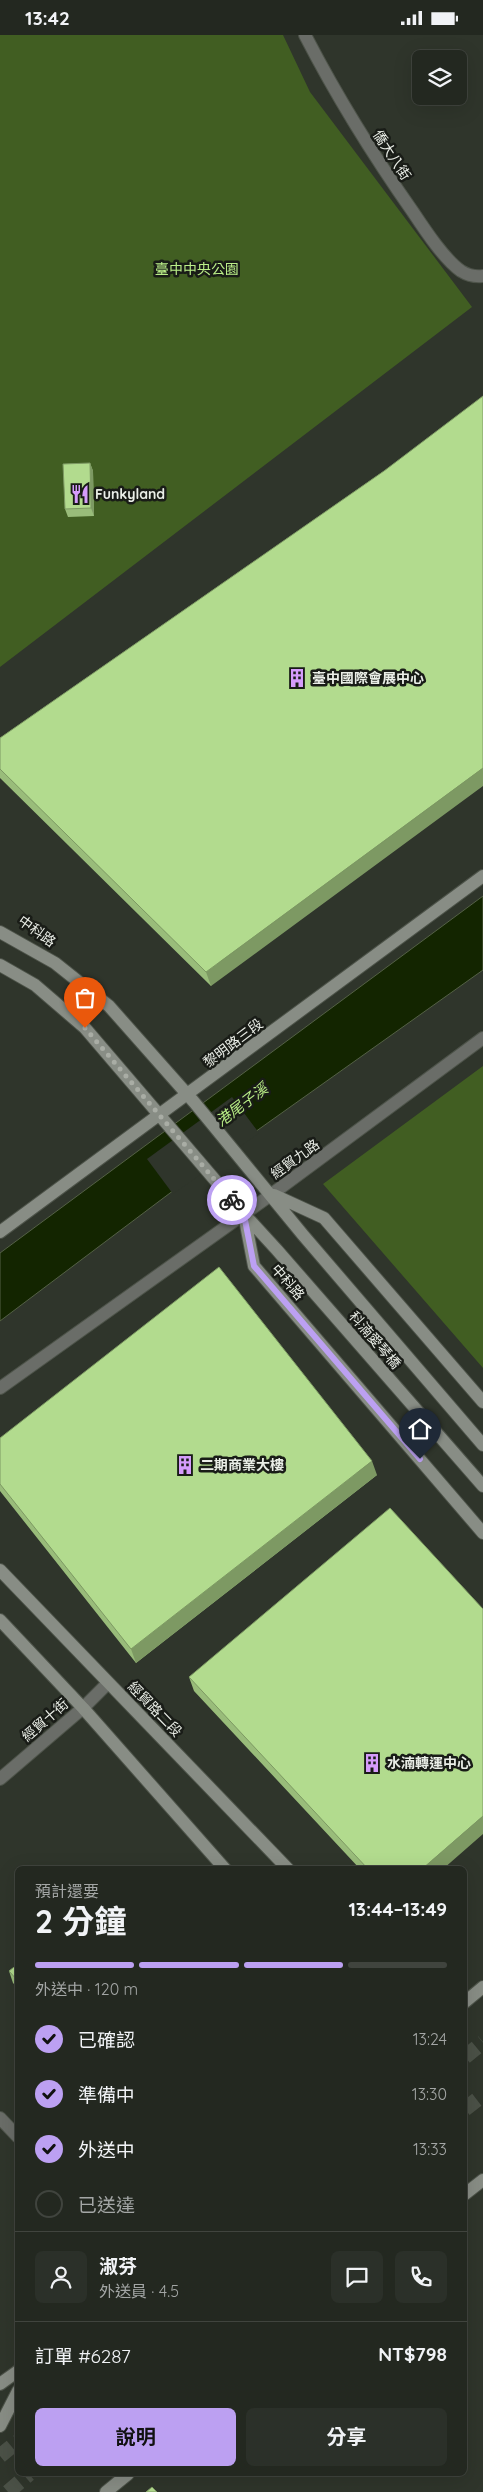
<!DOCTYPE html>
<html lang="zh-TW">
<head>
<meta charset="utf-8">
<style>
  body { margin:0; font-family:Quicksand,"Noto Sans TC",sans-serif; background:#2b3029; color:#f1f3f6; height:100vh; display:flex; flex-direction:column; font-size:19px; white-space:nowrap }
  * { box-sizing:border-box; margin:0 }
  p { font-size:16px; color:#a3a6a5 }
  .icon { flex:none; width:28px; height:28px; fill:none; stroke:currentColor; stroke-width:2; stroke-linecap:round; stroke-linejoin:round }
  .map { position:relative; flex:1; overflow:hidden }
  .drawer { position:absolute; left:15px; top:1831px; width:452px; height:610px; display:flex; flex-direction:column; background:#232820; border-radius:8px; box-shadow:0 5px 20px #0002,0 0 0 1px #40443e }
  .drawer>* { flex:none }
  .buttons { position:absolute; left:412px; top:15px; display:grid; gap:10px }
  .buttons a { display:grid; place-items:center; width:55px; height:55px; border-radius:8px; background:#232820; box-shadow:0 5px 20px #0002,0 0 0 1px #40443e; font-size:25px }
  .pin { position:absolute; display:grid; place-items:center; width:42px; height:42px; color:#fff; margin:-51px -21px; border-radius:50% 50% 50% 0; rotate:-45deg; box-shadow:0 0 5px #0007 }
  .pin .icon { rotate:45deg }
  .courier { position:absolute; display:grid; place-items:center; width:50px; height:50px; margin:-25px; border:4px solid #bca0f2; border-radius:50%; background:#fff; color:#222; box-shadow:0 1px 6px #0007 }
  .summary em { font-style:normal; font-weight:700 }
  .summary div { display:flex; flex-direction:column-reverse }
  .summary { display:flex; align-items:center; justify-content:space-between; height:85px; padding:0 20px }
  h1 { font-size:32px; font-weight:700; line-height:38px }
  .bar { display:grid; grid-template-columns:repeat(4,1fr); gap:8px 5px; align-content:center; height:60px; padding:0 20px }
  .bar i { height:6px; border-radius:4px; background:#40443e }
  .bar .active { background:#bca0f2 }
  .bar p { grid-column:span 4 }
  .line { display:flex; align-items:center; gap:12px; padding:0 20px; border-top:1px solid #40443e }
  .line div { flex:1 }
  .round { display:grid; place-items:center; flex:none; width:52px; height:52px; border-radius:8px; background:#2b3029 }
  ol { padding:0 20px; list-style:none }
  li { display:flex; align-items:center; gap:15px; height:55px }
  li p { margin-inline-start:auto }
  li .icon { padding:5px; border-radius:50%; background:#bca0f2; color:#111; stroke-width:4 }
  li:last-child { color:#a3a6a5 }
  li i { width:28px; height:28px; border:2px solid #40443e; border-radius:50% }
  .button { display:flex; gap:10px; margin-top:auto; padding:10px 20px }
  .button a { flex:1; height:58px; border-radius:8px; background:#bca0f2; color:#111; font-size:20px; font-weight:700; line-height:58px; text-align:center }
  .button a+a { background:#2b3029; color:#f1f3f6 }
  .status { display:flex; justify-content:space-between; align-items:center; height:35px; padding:0 25px; background:#232820; direction:ltr }
  .status svg { height:14px; fill:currentColor }
  .map>svg:first-child { display:block }
  .green { fill:#415e22 }
  .water { fill:#132500; stroke:#546145 }
  .pier { fill:#2f352b }
  .lines { fill:none; stroke-linecap:round; stroke-linejoin:round }
  .highway-tunnel { stroke:#4b5147; stroke-width:15; stroke-dasharray:15 8; stroke-linecap:butt }
  .street-casing { stroke:#4d5349; stroke-width:14 }
  .secondary-casing { stroke:#4d5349; stroke-width:14 }
  .street { stroke:#6a6d68; stroke-width:12 }
  .secondary { stroke:#888d85; stroke-width:12 }
  .wall { fill:#99bc7a }
  .shaded-wall { fill:#7d9963 }
  .building { fill:#b2db8e; stroke:#7d9963 }
  .done { stroke:#a9ada5; stroke-width:5; stroke-dasharray:0 9 }
  .route { stroke:#bca0f2; stroke-width:6 }
  .labels { text-anchor:middle; stroke-width:5; stroke-linejoin:round; paint-order:stroke }
  .street-label { font-size:14px; fill:#eaeee7; stroke:#191c17 }
  .park-label { font-size:14px; fill:#baee88; stroke:#191c17 }
  .poi-label { font-size:14px; font-weight:bold; fill:#eaeee7; stroke:#191c17; text-anchor:start }
  .water-label { font-size:15px; font-style:italic; fill:#b7eb85; stroke:#191c17 }
</style>
</head>
<body>
<div class="status"><b>13:42</b><svg viewBox="0 0 49 12"><path d="M0 12V9h3v3zM5 12V6h3v6zM10 12V3h3v9zM15 12V0h3v12zM26 1h20v11H26zM47 4h2v5h-2z"/></svg></div>
<div class="map">
<svg width="483" height="2457" viewBox="0 0 483 2457">
  <rect width="100%" height="100%" fill="#2f352b"/>
  <path class="green" d="M0,0H283L310,57L472,272L0,632Z
    M483,1031V1333L323,1149Z"/>
  <path class="water" d="M483,861V935L186,1146L0,1286V1218Z"/>
  <path class="pier" d="M232,1062L259,1098L173,1159L147,1124Z"/>
  <g class="lines">
    <path class="highway-tunnel" d="M465,2022L483,2007
      M465,2074L483,2060
      M0,2421L18,2406
      M8,2457L29,2439"/>
    <g class="street-casing">
      <path id="street" d="M305,0C337,62 373,120 413,177C425,195 444,224 461,236C469,241 475,242 483,241
        M0,1353L272,1159L483,1003
        M0,1744L83,1673L108,1648
        M0,2083L18,2102"/>
    </g>
    <g class="secondary-casing">
      <path id="secondary" d="M0,897L55,928L109,971L194,1067L303,1200L483,1410
        M0,930L35,950L85,993L244,1179L277,1215L483,1451
        M274,1160L324,1183L483,1367
        M244,1179L254,1231L483,1498
        M0,1197L483,841
        M0,1535L288,1834
        M0,1585L83,1673L225,1834
        M465,1967L483,1952
        M465,2159L483,2145
        M0,2349L18,2336
        M0,2391L18,2356
        M106,2457L128,2439"/>
    </g>
    <use href="#street" class="street"/>
    <use href="#secondary" class="secondary"/>
  </g>
  <path class="wall" d="M90,428L93,436L94,481L68,482L65,474Z
    M384,436L211,951L0,743V703Z
    M0,1403L377,1440L136,1628L0,1456Z
    M189,1642L443,1834H360L194,1656Z
    M18,1929V1953L13,1948L9,1936Z"/>
  <path class="shaded-wall" d="M90,428L93,436L94,481L91,473Z
    M483,733V751L211,951L206,937Z
    M372,1426L377,1440L136,1628L131,1614Z
    M483,1781V1799L443,1834H422Z"/>
  <path class="building" d="M483,361V733L206,937L0,734V703L384,436Z
    M90,428L91,473L65,474L63,429Z
    M219,1232L372,1426L131,1614L0,1449V1403Z
    M390,1473L483,1574V1781L422,1834H368L189,1642Z
    M18,1929V1946L9,1936Z
    M152,2452L157,2457H146Z"/>
  <g class="lines">
    <path class="done" d="M85,993L232,1165"/>
    <path class="route" d="M232,1165L244,1180L254,1231L420,1424"/>
  </g>
  <defs>
    <g id="restaurant-bare" transform="scale(1.5)"><path d="M-5-6h1v4h1v-4h1v4h1v-4h1v5L-1.5 .5V6h-2V.5L-5-1ZM5-6V6H3V1.5H1.5Q1.5-4 5-6Z" fill="#d59cfb" stroke="#191c17" stroke-width="2.5" paint-order="stroke"/></g>
    <g id="building-bare" transform="scale(1.5)"><path d="M-4-6H4V6H1V3H-1V6H-4ZM-2.5-4.3h1.7v1.8h-1.7ZM.8-4.3h1.7v1.8H.8ZM-2.5-1h1.7V.8h-1.7ZM.8-1h1.7V.8H.8Z" fill="#d59cfb" stroke="#191c17" stroke-width="2.5" paint-order="stroke"/></g>
  </defs>
  <g fill-rule="evenodd">
    <use href="#restaurant-bare" x="80" y="459"/>
    <use href="#building-bare" x="297" y="643"/>
    <use href="#building-bare" x="185" y="1430"/>
    <use href="#building-bare" x="372" y="1728"/>
  </g>
  <g class="labels">
    <g class="street-label">
      <text transform="translate(392 120) rotate(57)" y="5">僑大八街</text>
      <text transform="translate(37 896) rotate(36)" y="5">中科路</text>
      <text transform="translate(233 1008) rotate(-37)" y="5">黎明路三段</text>
      <text transform="translate(295 1124) rotate(-36)" y="5">經貿九路</text>
      <text transform="translate(288 1247) rotate(49)" y="5">中科路</text>
      <text transform="translate(375 1305) rotate(49)" y="5">科湳愛琴橋</text>
      <text transform="translate(155 1674) rotate(46)" y="5">經貿路二段</text>
      <text transform="translate(45 1685) rotate(-41)" y="5">經貿十街</text>
    </g>
    <g class="park-label">
      <text x="197" y="239">臺中中央公園</text>
    </g>
    <g class="poi-label">
      <text x="95" y="464">Funkyland</text>
      <text x="312" y="648">臺中國際會展中心</text>
      <text x="200" y="1435">二期商業大樓</text>
      <text x="387" y="1733">水湳轉運中心</text>
    </g>
    <g class="water-label">
      <text transform="translate(242 1070) rotate(-37)" y="5">港尾子溪</text>
    </g>
  </g>
</svg>
<div class="buttons">
<a><svg class="icon" aria-label="layers" viewBox="0 0 24 24"><path d="M12 4l9 5-9 5-9-5zM3 14l9 5 9-5"/></svg></a>
</div>
<div class="pin" style="left:85px;top:993px;background:#ea580c"><svg class="icon" aria-label="bag" viewBox="0 0 24 24"><path d="M5 8h14l-1 12H6zM9 8a3 3 0 0 1 6 0"/></svg></div>
<div class="pin" style="left:420px;top:1424px;background:#1f2937"><svg class="icon" aria-label="home" viewBox="0 0 24 24"><path d="M3 11l9-7 9 7M6 9v11h12V9"/></svg></div>
<div class="courier" style="left:232px;top:1165px"><svg class="icon" aria-label="bike" viewBox="0 0 24 24"><circle cx="6" cy="16" r="4"/><circle cx="18" cy="16" r="4"/><path d="M6 16l4-8h5l3 8M10 8l3 8H6M13 5h3"/></svg></div>
<section class="drawer">
<div class="summary"><div><h1>2 分鐘</h1><p>預計還要</p></div><em>13:44–13:49</em></div>
<div class="bar"><i class="active"></i><i class="active"></i><i class="active"></i><i></i><p>外送中 · 120 m</p></div>
<ol>
<li><svg class="icon" aria-label="check" viewBox="0 0 24 24"><path d="M5 12l5 5 9-10"/></svg>已確認<p>13:24</p></li>
<li><svg class="icon" aria-label="check" viewBox="0 0 24 24"><path d="M5 12l5 5 9-10"/></svg>準備中<p>13:30</p></li>
<li><svg class="icon" aria-label="check" viewBox="0 0 24 24"><path d="M5 12l5 5 9-10"/></svg>外送中<p>13:33</p></li>
<li><i></i>已送達</li>
</ol>
<div class="line" style="height:90px"><a class="round"><svg class="icon" aria-label="person" viewBox="0 0 24 24"><circle cx="12" cy="8" r="4"/><path d="M4 21q1-7 8-7t8 7"/></svg></a><div><b>淑芬</b><p>外送員 · 4.5</p></div><a class="round"><svg class="icon" aria-label="chat" viewBox="0 0 24 24"><path d="M4 5h16v11H9l-5 4z"/></svg></a><a class="round"><svg class="icon" aria-label="phone" viewBox="0 0 24 24"><path d="M5 4h4l2 5-3 2q2 4 5 5l2-3 5 2v4C11 20 4 13 5 4z"/></svg></a></div>
<div class="line" style="height:65px"><div>訂單 #6287</div><b>NT$798</b></div>
<div class="button"><a>說明</a><a>分享</a></div>
</section>
</div>
</body>
</html>
